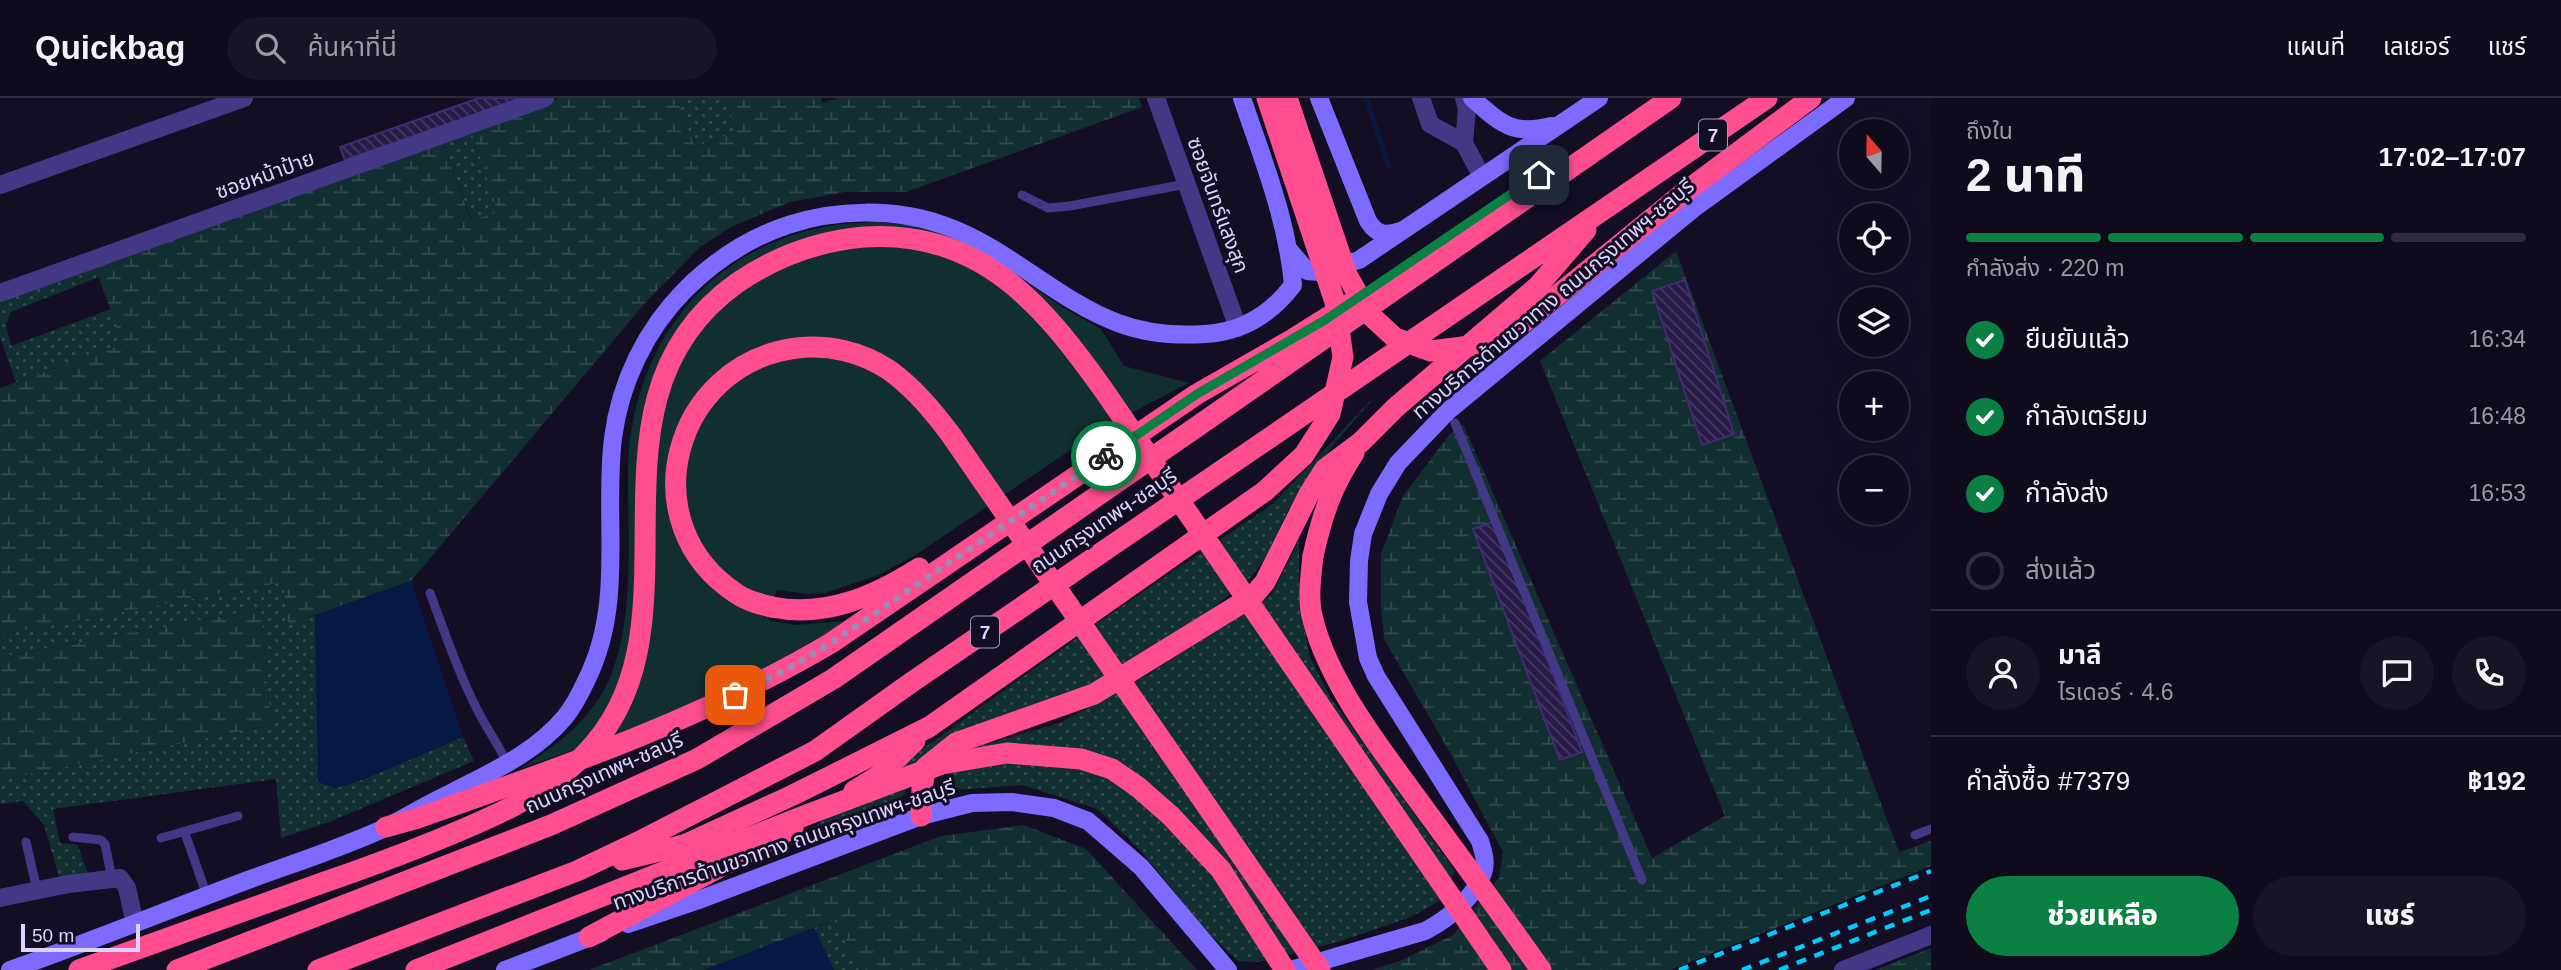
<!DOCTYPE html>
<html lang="th">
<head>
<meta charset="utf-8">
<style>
  body { margin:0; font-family:Arial,"Noto Sans Thai",sans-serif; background:#181325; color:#f1f3f6; height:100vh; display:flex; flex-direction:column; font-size:26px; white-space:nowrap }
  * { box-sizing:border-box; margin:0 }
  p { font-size:23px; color:#9b9aa3 }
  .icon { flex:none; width:38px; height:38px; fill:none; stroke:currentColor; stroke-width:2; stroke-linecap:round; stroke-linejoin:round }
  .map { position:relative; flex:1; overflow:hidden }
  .sheet { display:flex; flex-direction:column; background:#0f0a1c; width:630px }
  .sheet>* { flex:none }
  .needle { width:46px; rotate:340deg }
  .tools { position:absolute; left:1839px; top:21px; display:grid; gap:14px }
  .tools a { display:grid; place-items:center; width:70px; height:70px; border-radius:50%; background:#0f0a1c; box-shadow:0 7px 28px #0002,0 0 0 2px #2f2b3b; font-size:35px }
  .scale { position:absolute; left:21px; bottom:18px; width:119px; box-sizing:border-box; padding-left:7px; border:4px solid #dcd3ff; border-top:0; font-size:19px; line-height:24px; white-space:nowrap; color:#dcd3ff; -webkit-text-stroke:5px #140e25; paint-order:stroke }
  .pin { position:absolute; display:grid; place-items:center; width:60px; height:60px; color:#fff; margin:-30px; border-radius:14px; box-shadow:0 4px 10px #0006 }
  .courier { position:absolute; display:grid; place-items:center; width:70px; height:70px; margin:-35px; border:5px solid #0b8043; border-radius:50%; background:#fff; color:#222; box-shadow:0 2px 9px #0007 }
  .head em { font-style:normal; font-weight:800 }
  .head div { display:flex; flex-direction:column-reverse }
  .head { display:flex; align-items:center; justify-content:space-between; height:119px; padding:0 35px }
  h1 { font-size:46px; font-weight:800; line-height:52px }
  .bar { display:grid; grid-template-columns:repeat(4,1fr); gap:10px 7px; align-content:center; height:84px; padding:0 35px }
  .bar i { height:9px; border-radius:5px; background:#2f2b3b }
  .bar .on { background:#0b8043 }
  .bar p { grid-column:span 4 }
  .line { display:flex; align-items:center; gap:18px; padding:0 35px; border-top:2px solid #2f2b3b }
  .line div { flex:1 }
  .round { display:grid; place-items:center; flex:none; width:74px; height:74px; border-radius:37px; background:#181325 }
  ol { padding:0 35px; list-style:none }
  li { display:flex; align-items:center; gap:21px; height:77px }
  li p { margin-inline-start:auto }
  li .icon { padding:7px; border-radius:50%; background:#0b8043; color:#fff; stroke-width:4 }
  li:last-child { color:#9b9aa3 }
  li i { width:38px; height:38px; border:4px solid #2f2b3b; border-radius:50% }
  .action { display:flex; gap:14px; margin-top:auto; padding:14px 35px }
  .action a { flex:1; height:80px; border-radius:42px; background:#0b8043; color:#fff; font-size:28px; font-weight:800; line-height:80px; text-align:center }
  .action a+a { background:#181325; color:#f1f3f6 }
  header { display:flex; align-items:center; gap:42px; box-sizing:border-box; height:98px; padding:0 35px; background:#0f0a1c; border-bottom:2px solid #2f2b3b }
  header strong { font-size:33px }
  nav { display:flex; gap:38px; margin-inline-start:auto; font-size:24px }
  .search { width:490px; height:63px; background:#181325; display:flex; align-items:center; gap:18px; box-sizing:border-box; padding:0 24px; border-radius:38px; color:#9b9aa3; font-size:26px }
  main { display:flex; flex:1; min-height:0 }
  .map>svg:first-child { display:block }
  .grass { fill:url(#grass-dots) }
  .wetland { fill:url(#wetland-marsh) }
  .garden { fill:#112e30 }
  .water { fill:#081844 }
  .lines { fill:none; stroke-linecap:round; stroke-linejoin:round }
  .stream { stroke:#081844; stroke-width:4.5 }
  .building { fill:url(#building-back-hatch); stroke:#412b74; stroke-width:2 }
  .service { stroke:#433886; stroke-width:9 }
  .minor { stroke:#433886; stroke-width:18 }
  .secondary { stroke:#7d6aff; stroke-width:18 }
  .motorway { stroke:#ff4e90; stroke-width:21 }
  .rail { stroke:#00cafe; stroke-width:4.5; stroke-dasharray:10 9; stroke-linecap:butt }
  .motorway-bridge { stroke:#ff4e90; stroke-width:21 }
  .done { stroke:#968eb3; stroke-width:7; stroke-dasharray:0 12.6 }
  .route { stroke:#0b8043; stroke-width:9 }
  .labels { text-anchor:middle; stroke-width:6; stroke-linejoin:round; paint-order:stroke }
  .shield { fill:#140e25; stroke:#a098be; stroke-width:2 }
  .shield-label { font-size:19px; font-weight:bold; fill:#dcd3ff }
  .street-label { font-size:21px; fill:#dcd3ff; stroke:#140e25 }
</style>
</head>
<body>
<header>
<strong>Quickbag</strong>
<div class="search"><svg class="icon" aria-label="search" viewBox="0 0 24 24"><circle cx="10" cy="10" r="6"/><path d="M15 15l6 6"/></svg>ค้นหาที่นี่</div>
<nav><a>แผนที่</a><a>เลเยอร์</a><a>แชร์</a></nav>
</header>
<main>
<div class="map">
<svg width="1931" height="872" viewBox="0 0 1931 872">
  <defs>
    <pattern id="grass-dots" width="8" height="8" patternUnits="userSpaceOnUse" patternTransform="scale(1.75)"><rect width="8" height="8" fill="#112e30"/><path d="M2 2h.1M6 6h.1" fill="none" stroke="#334b4f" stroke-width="1.8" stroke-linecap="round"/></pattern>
    <pattern id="wetland-marsh" width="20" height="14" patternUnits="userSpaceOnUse" patternTransform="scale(1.75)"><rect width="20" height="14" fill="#112e30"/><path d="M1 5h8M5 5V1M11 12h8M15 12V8" fill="none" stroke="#334b4f"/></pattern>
    <pattern id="building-back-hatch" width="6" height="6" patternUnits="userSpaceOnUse" patternTransform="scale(1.75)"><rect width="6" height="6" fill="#271a47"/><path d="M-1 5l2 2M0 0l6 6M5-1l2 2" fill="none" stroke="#463a63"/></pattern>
  </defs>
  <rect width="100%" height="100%" fill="#140e25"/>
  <path class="grass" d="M677,0H725L737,34L694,49Z
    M471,32L499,114L472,123L442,43Z
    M93,164L99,179L11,214L6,227L11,248L111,211L124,246L16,284L0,240V196Z
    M1375,298L1326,356L1288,412L1267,458L1251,479L1206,516L1089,589L943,643L895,708L787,748L1112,515L1274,405Z
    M1299,442V504L1310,559L1330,599L1455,773L1443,801L1411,819L1341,843L1259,864L1238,863L1208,835L1141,753L1097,711L1022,687L943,693L948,677L972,650L1062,624L1152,574L1272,496Z
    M283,484L288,527L315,517L319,684L336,690L364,681L463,639L474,663L329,724L281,740L276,681L53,711L60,745L78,747L87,774L84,793L64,796L44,727L23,703L0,706V682L271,627L261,511L0,559V537Z
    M837,821L859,872H834L814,830Z"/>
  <path class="wetland" d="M559,0H677L695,49L737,34L725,0H821L823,5L838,0H1139L1142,9L906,94H845L790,104L731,129L700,149L645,205L411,483L288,527L283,484L0,537V290L123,246L93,164L442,43L471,122L498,114L471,32Z
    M1676,153L1899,754L1931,743V768L1670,872H1372L1402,862L1453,837L1499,780L1503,754L1449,653L1384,541L1381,507V456L1403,398L1449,337L1463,326L1652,760L1725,718L1540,263Z
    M261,511L271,627L0,682V559Z
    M1024,727L1086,751L1197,872H859L837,821L704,872H589L941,738Z
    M1931,850V872H1875Z"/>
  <path class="garden" d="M877,124L910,127L940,134L995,162L1062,209L1101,231L1124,268L1189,285L1106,328L917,456L879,477L825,495L808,496L777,492L768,522L795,527L847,523C790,557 732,589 671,615C621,636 570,653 520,671C553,650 584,627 604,592C637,531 627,439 628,372C631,247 708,147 835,127C849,125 863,125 877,124Z"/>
  <path class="water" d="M411,483L463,639L364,681L336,690L318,684L315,517Z
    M814,830L834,872H704Z"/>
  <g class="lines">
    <path class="stream" d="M1366,0L1389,68"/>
  </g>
  <path class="building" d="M479,0H521L345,62L340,49Z
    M1685,182L1734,336L1702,347L1652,193Z
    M1495,423L1582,654L1560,662L1473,431Z"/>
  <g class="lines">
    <path class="service" d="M1022,97L1048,110L1070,108L1186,86
      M1455,325L1642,782
      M430,495C445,535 459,577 479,615C488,633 499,647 508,667
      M185,735L207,798
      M1915,737L1931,731
      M73,739L101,742L105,746L112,781
      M161,740L238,718
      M26,744L37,792"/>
    <path class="minor" d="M1156,0L1238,230
      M1421,0L1430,26L1464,45
      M1464,0L1467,11L1464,45L1481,77
      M0,87L244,0
      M0,195L545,0
      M0,800L68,786L120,780L127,790L135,826
      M1843,872L1931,837"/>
    <path class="secondary" d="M1319,0L1368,123C1377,137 1385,138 1400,133
      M1472,0C1500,25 1512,38 1551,28
      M1290,153L1307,173L1319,174L1359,162L1599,0
      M628,826L696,803L921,718L972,705L1012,704L1054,710L1088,723L1141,769L1228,872
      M10,872C87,845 163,814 240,785C288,767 340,751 387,729C408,718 428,706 449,696C491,674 534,656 565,619C574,608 581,594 587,581C625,504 603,421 613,340C620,285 646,231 685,192C713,164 749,140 788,127C836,111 895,110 943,127C1007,149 1056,202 1118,225C1147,236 1175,238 1205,236C1242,234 1271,216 1293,187C1287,121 1263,62 1242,0
      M505,872L601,835
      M1291,872L1425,833C1448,821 1474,800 1483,775C1487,764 1483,753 1480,743L1376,578L1368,560L1358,504L1359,463L1363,436L1379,396L1398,365L1448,313L1693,111L1846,0"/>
    <path class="motorway" d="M1748,47L1811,0
      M1313,458C1322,418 1331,390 1354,355
      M772,509C825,520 875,498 919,470
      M854,693L880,677L915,643
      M921,718L922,689L926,669L956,645L1094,596L1253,498L1265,484L1309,396L1325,371L1361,344L1395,310L1538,188L1586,132
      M386,729L415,721C557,671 701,622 831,545L1197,296L1293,241L1349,206
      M622,762L684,747L793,697L929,629L1265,393
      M589,839L793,730
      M177,872L551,727L697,661L833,581L1671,0
      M318,872L577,773L638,744L815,653L912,584L1767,0"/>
    <path class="rail" d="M1679,872L1931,773
      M1742,872L1931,798
      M1779,872L1931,812"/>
    <path class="motorway-bridge" d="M1287,0L1347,177L1369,216L1395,240L1431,253L1486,246L1523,225L1681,97L1748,47
      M1265,393L1304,357L1330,316L1343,259L1335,204L1267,0
      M1313,458C1311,479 1307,501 1313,522C1328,581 1374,642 1410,691C1454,751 1498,811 1541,872
      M772,509C760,506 747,503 737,496C629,426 673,265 797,250C828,246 862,254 889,272C914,290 933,313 951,337L1320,872
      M79,872C160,843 241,814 322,785C360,772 398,758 435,743C489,721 543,699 585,656C713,527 567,306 737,185C775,159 818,143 864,139C981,131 1044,208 1105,294L1501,872
      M416,872L809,716L942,666L1007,655L1081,661L1112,671L1138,689L1171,718L1221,772L1285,872"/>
  </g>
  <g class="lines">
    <path class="done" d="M735,597L789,570L831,545L1106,358"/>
    <path class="route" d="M1106,358L1197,296L1325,222L1539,77"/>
  </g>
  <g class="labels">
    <g class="shield">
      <rect x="1699" y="21.5" width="28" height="31" rx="5"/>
      <rect x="971" y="518.5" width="28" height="31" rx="5"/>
    </g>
    <g class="shield-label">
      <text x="1713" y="44">7</text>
      <text x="985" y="541">7</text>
    </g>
    <g class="street-label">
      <text transform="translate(265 77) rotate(-20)" y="7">ซอยหน้าป้าย</text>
      <text transform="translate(1218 107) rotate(70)" y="7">ซอยจันทร์แสงสุก</text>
      <text transform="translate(1553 201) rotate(-40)" y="7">ทางบริการด้านขวาทาง ถนนกรุงเทพฯ-ชลบุรี</text>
      <text transform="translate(1104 423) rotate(-34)" y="7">ถนนกรุงเทพฯ-ชลบุรี</text>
      <text transform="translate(604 675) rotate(-24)" y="7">ถนนกรุงเทพฯ-ชลบุรี</text>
      <text transform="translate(784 747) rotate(-19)" y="7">ทางบริการด้านขวาทาง ถนนกรุงเทพฯ-ชลบุรี</text>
    </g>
  </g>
</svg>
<div class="tools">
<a><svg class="needle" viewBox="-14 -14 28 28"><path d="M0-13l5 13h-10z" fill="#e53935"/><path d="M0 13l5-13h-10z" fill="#9b9aa3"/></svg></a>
<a><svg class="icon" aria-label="locate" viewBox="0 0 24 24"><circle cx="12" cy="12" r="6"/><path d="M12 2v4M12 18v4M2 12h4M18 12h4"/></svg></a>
<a><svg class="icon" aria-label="layers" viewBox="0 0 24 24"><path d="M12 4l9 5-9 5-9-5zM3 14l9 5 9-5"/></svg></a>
<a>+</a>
<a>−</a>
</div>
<div class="scale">50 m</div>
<div class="pin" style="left:735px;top:597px;background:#ea580c"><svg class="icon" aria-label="bag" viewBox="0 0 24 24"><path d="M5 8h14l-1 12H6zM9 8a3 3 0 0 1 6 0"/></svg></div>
<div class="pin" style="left:1539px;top:77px;background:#1f2937"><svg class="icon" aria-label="home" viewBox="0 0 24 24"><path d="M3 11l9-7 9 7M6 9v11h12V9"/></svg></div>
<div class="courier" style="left:1106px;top:358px"><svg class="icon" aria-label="bike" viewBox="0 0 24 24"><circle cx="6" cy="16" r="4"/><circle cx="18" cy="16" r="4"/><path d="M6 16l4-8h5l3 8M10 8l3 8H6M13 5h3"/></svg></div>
</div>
<section class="sheet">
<div class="head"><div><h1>2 นาที</h1><p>ถึงใน</p></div><em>17:02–17:07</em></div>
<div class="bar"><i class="on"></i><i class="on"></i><i class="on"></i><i></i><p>กำลังส่ง · 220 m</p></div>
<ol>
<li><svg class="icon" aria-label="check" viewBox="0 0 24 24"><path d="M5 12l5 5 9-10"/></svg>ยืนยันแล้ว<p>16:34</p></li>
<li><svg class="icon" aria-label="check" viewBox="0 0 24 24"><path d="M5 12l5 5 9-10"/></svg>กำลังเตรียม<p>16:48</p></li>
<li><svg class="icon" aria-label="check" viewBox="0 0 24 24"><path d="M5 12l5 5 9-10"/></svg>กำลังส่ง<p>16:53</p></li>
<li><i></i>ส่งแล้ว</li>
</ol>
<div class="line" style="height:126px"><a class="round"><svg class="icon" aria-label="person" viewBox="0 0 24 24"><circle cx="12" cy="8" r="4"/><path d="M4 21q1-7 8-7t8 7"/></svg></a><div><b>มาลี</b><p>ไรเดอร์ · 4.6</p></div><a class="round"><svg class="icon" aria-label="chat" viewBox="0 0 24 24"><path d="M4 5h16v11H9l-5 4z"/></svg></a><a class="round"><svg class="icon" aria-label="phone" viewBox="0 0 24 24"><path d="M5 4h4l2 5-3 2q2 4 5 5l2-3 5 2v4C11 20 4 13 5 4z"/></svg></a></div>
<div class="line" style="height:91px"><div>คำสั่งซื้อ #7379</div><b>฿192</b></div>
<div class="action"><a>ช่วยเหลือ</a><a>แชร์</a></div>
</section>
</main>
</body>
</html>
